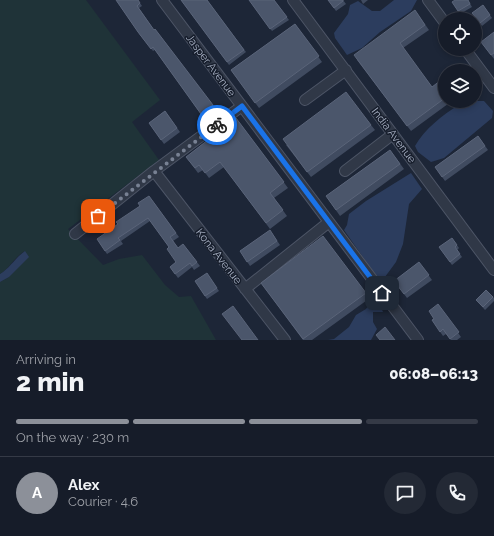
<!DOCTYPE html>
<html lang="en">
<head>
<meta charset="utf-8">
<style>
  body { margin:0; font-family:Raleway,sans-serif; background:#232935; color:#f1f3f6; height:100vh; display:flex; flex-direction:column; font-size:15px; white-space:nowrap }
  * { box-sizing:border-box; margin:0 }
  p { font-size:13px; color:#9ea1a8 }
  .icon { flex:none; width:22px; height:22px; fill:none; stroke:currentColor; stroke-width:2; stroke-linecap:round; stroke-linejoin:round }
  .map { position:relative; height:340px; overflow:hidden }
  .panel { display:flex; flex-direction:column; background:#161c29; flex:1 }
  .panel>* { flex:none }
  .controls { position:absolute; left:438px; top:12px; display:grid; gap:8px }
  .controls a { display:grid; place-items:center; width:44px; height:44px; border-radius:50%; background:#161c29; box-shadow:0 2px 6px #0003,0 0 0 1px #353a46; font-size:20px }
  .pin { position:absolute; display:grid; place-items:center; width:34px; height:34px; color:#fff; margin:-17px; border-radius:8px; box-shadow:0 2px 6px #0006 }
  .courier { position:absolute; display:grid; place-items:center; width:40px; height:40px; margin:-20px; border:3px solid #1a73e8; border-radius:50%; background:#fff; color:#222; box-shadow:0 1px 5px #0007 }
  .summary em { font-style:normal; font-weight:800 }
  .summary div { display:flex; flex-direction:column-reverse }
  .summary { display:flex; align-items:center; justify-content:space-between; height:68px; padding:0 16px }
  h1 { font-size:26px; font-weight:800; line-height:30px }
  .bar { display:grid; grid-template-columns:repeat(4,1fr); gap:6px 4px; align-content:center; height:48px; padding:0 16px }
  .bar i { height:5px; border-radius:3px; background:#353a46 }
  .bar .current { background:#8c9099 }
  .bar p { grid-column:span 4 }
  .line { display:flex; align-items:center; gap:10px; padding:0 16px; border-top:1px solid #353a46 }
  .line div { flex:1 }
  .round { display:grid; place-items:center; flex:none; width:42px; height:42px; border-radius:21px; background:#232935 }
  .map>svg:first-child { display:block }
  .green { fill:#1f3338 }
  .water { fill:#2c3d5e }
  .lines { fill:none; stroke-linecap:round; stroke-linejoin:round }
  .minor-casing { stroke:#4d5566; stroke-width:12 }
  .minor { stroke:#303847; stroke-width:10 }
  .wall { fill:#404b60 }
  .building { fill:#4b566b; stroke:#5a6479 }
  .done { stroke:#788193; stroke-width:4; stroke-dasharray:0 7.2 }
  .route { stroke:#1a73e8; stroke-width:5 }
  .labels { text-anchor:middle; stroke-width:3; stroke-linejoin:round; paint-order:stroke }
  .street-label { font-size:11px; fill:#a9b2c5; stroke:#161d2b }
</style>
</head>
<body>
<div class="map">
<svg width="494" height="340" viewBox="0 0 494 340">
  <rect width="100%" height="100%" fill="#1d2637"/>
  <path class="green" d="M0,0H86L160,100L132,122L159,160L68,229L103,265L119,259L142,255L165,285L179,297L191,296L216,340H0V282L9,277L25,251C14,257 10,268 0,274Z"/>
  <path class="water" d="M394,0H417L411,11L380,32L362,48L347,55L335,38L334,33L348,14L350,5L358,1L372,11H380Z
    M484,101L493,111L492,118L444,158L431,162L418,152L415,146C424,130 443,114 459,105C467,101 476,101 484,101Z
    M411,173L422,189L409,204L403,244L396,262L382,281L379,280L344,230L347,225L349,214L366,201Z
    M25,251L29,257L9,277L0,282V274C10,268 15,258 25,251Z
    M377,298L383,312H373V322L377,329L371,340H328L334,339L349,327L356,315L366,309L371,301Z"/>
  <g class="lines">
    <g class="minor-casing">
      <path id="minor" d="M162,0L418,340
        M293,0L494,270
        M428,0L445,23
        M465,49L494,88
        M305,100L346,70
        M154,171L285,340
        M345,171L393,134
        M75,234L154,171L242,106
        M245,289L329,222"/>
    </g>
    <use href="#minor" class="minor"/>
  </g>
  <path class="wall" d="M116,0H138L142,6L139,8L154,30L155,29L215,108L203,117L155,50L153,51L140,35Z
    M181,0H207L246,52L229,65Z
    M249,0H274L289,20L272,31Z
    M328,0H343L346,4L336,11Z
    M361,0H368L363,4Z
    M468,0L472,7L460,14L452,2Z
    M483,5L492,18L482,26L472,13Z
    M415,10L429,30L403,48L432,87L445,77V101H452L411,131L357,60Z
    M295,24L322,62L259,108L231,70Z
    M494,32V59L481,42Z
    M165,111L180,132L164,144L149,123Z
    M236,118L288,188L274,198L287,216L270,229L224,167L209,178L203,170L198,173L186,157Z
    M371,125L375,130L311,177L286,145Z
    M478,136L488,150L445,181L435,167Z
    M390,150L404,169L340,216L326,196Z
    M149,196L179,237L173,241L178,248L183,244L200,266L194,270L192,267L178,278L170,267L176,262L169,247L150,221L121,241L123,244L107,254L97,239L118,224L140,206Z
    M270,230L280,245L250,266L240,251Z
    M452,238L459,248L457,250L462,257L452,265L439,247Z
    M419,262L432,280L407,298L394,281Z
    M207,273L219,291L207,299L195,281Z
    M261,283L366,293L370,298L312,340H303Z
    M486,290L494,298V301L485,310L476,300Z
    M438,304L461,337L457,340H451L446,334L443,336L432,320L434,319Z"/>
  <path class="building" d="M116,0H138L140,3L137,6L154,30L155,29L213,105L201,114L153,47L151,49L138,32Z
    M181,0H207L244,50L227,62Z
    M249,0H274L287,17L270,29Z
    M328,0H343V1L334,8Z
    M455,0H468L470,4L458,11L452,2Z
    M483,5L490,15L480,23L472,13Z
    M415,10L425,25L400,43L432,87L445,77V98L407,126L354,55Z
    M295,24L319,56L255,103L231,70Z
    M494,32V53L491,55L481,42Z
    M458,67L461,71H453Z
    M346,92L371,125L307,172L283,139Z
    M165,111L177,128L161,140L149,123Z
    M236,118L284,182L270,193L283,210L266,223L220,162L205,173L199,165L195,168L186,157Z
    M478,136L485,146L442,177L435,167Z
    M390,150L400,164L336,210L326,196Z
    M149,196L176,233L170,237L178,248L183,244L197,262L192,266L190,263L175,274L170,267L176,262L167,249L169,247L148,218L118,238L120,240L105,251L97,239L118,224L116,222L140,206L138,203Z
    M270,230L277,241L247,262L240,251Z
    M323,236L366,293L303,339L261,283Z
    M452,238L457,245L455,247L460,254L450,262L439,247Z
    M419,262L429,275L404,294L394,281Z
    M207,273L217,288L205,296L195,281Z
    M486,290L493,297L483,307L476,300Z
    M438,304L459,332L450,339L443,329L440,332L432,320L434,319L429,311Z
    M233,306L258,340H242L222,314Z
    M385,327L395,340H380L376,335Z"/>
  <g class="lines">
    <path class="done" d="M98,216L217,125"/>
    <path class="route" d="M217,125L242,106L382,293"/>
  </g>
  <g class="labels">
    <g class="street-label">
      <text transform="translate(211 65) rotate(53)" y="4">Jasper Avenue</text>
      <text transform="translate(394 135) rotate(53)" y="4">India Avenue</text>
      <text transform="translate(219 256) rotate(52)" y="4">Kona Avenue</text>
    </g>
  </g>
</svg>
<div class="controls">
<a><svg class="icon" aria-label="locate" viewBox="0 0 24 24"><circle cx="12" cy="12" r="6"/><path d="M12 2v4M12 18v4M2 12h4M18 12h4"/></svg></a>
<a><svg class="icon" aria-label="layers" viewBox="0 0 24 24"><path d="M12 4l9 5-9 5-9-5zM3 14l9 5 9-5"/></svg></a>
</div>
<div class="pin" style="left:98px;top:216px;background:#ea580c"><svg class="icon" aria-label="bag" viewBox="0 0 24 24"><path d="M5 8h14l-1 12H6zM9 8a3 3 0 0 1 6 0"/></svg></div>
<div class="pin" style="left:382px;top:293px;background:#1f2937"><svg class="icon" aria-label="home" viewBox="0 0 24 24"><path d="M3 11l9-7 9 7M6 9v11h12V9"/></svg></div>
<div class="courier" style="left:217px;top:125px"><svg class="icon" aria-label="bike" viewBox="0 0 24 24"><circle cx="6" cy="16" r="4"/><circle cx="18" cy="16" r="4"/><path d="M6 16l4-8h5l3 8M10 8l3 8H6M13 5h3"/></svg></div>
</div>
<section class="panel">
<div class="summary"><div><h1>2 min</h1><p>Arriving in</p></div><em>06:08–06:13</em></div>
<div class="bar"><i class="current"></i><i class="current"></i><i class="current"></i><i></i><p>On the way · 230 m</p></div>
<div class="line" style="height:72px"><b class="round" style="background:#8c9099;color:#fff">A</b><div><b>Alex</b><p>Courier · 4.6</p></div><a class="round"><svg class="icon" aria-label="chat" viewBox="0 0 24 24"><path d="M4 5h16v11H9l-5 4z"/></svg></a><a class="round"><svg class="icon" aria-label="phone" viewBox="0 0 24 24"><path d="M5 4h4l2 5-3 2q2 4 5 5l2-3 5 2v4C11 20 4 13 5 4z"/></svg></a></div>
</section>
</body>
</html>
